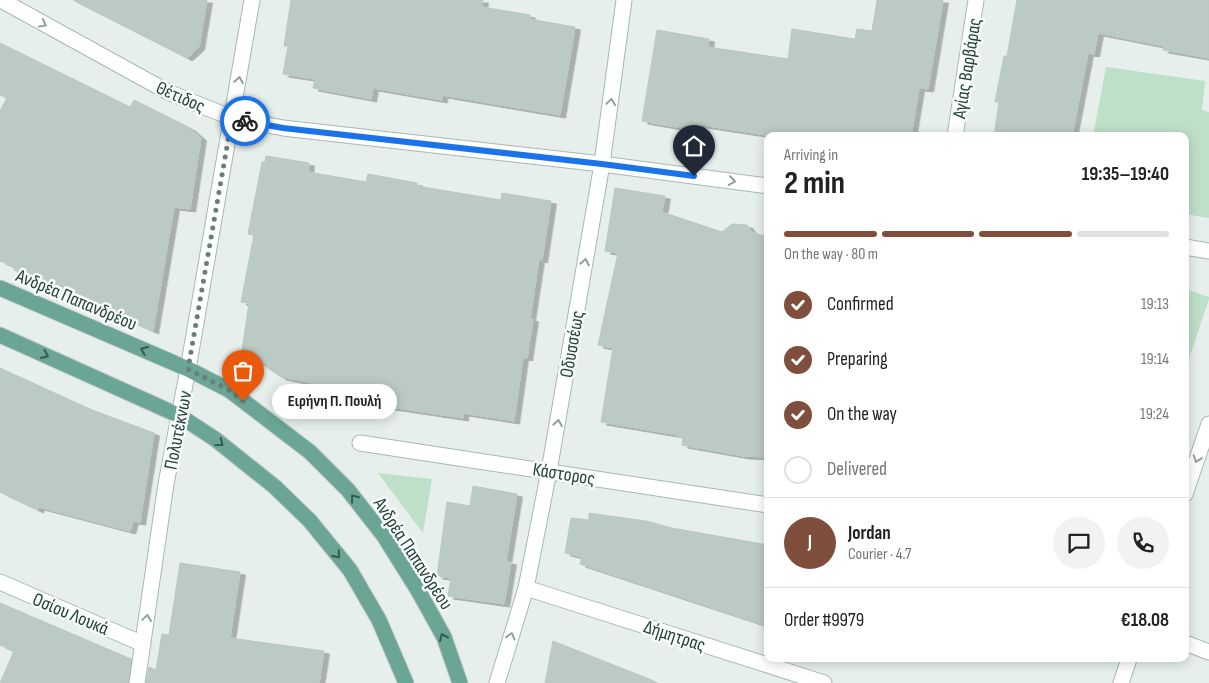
<!DOCTYPE html>
<html lang="en">
<head>
<meta charset="utf-8">
<style>
  body { margin:0; font-family:"Sofia Sans Condensed",sans-serif; background:#f2f2f2; color:#222; height:100vh; display:flex; flex-direction:column; font-size:19px; white-space:nowrap }
  * { box-sizing:border-box; margin:0 }
  p { font-size:16px; color:#767676 }
  .icon { flex:none; width:28px; height:28px; fill:none; stroke:currentColor; stroke-width:2; stroke-linecap:round; stroke-linejoin:round }
  .map { position:relative; flex:1; overflow:hidden }
  .sheet { position:absolute; left:764px; top:132px; width:425px; height:530px; display:flex; flex-direction:column; background:#fff; border-radius:10px; box-shadow:0 2px 12px #0003 }
  .sheet>* { flex:none }
  .pin { position:absolute; display:grid; place-items:center; width:42px; height:42px; color:#fff; margin:-51px -21px; border-radius:50% 50% 50% 0; rotate:-45deg; box-shadow:0 0 5px #0007 }
  .pin .icon { rotate:45deg }
  .courier { position:absolute; display:grid; place-items:center; width:50px; height:50px; margin:-25px; border:4px solid #1a73e8; border-radius:50%; background:#fff; color:#222; box-shadow:0 1px 6px #0007 }
  .bubble { position:absolute; height:35px; border-radius:18px; background:#fff; box-shadow:0 2px 12px #0003; font-size:16px; font-weight:700; line-height:35px; text-align:center }
  .summary em { font-style:normal; font-weight:700 }
  .summary div { display:flex; flex-direction:column-reverse }
  .summary { display:flex; align-items:center; justify-content:space-between; height:85px; padding:0 20px }
  h1 { font-size:32px; font-weight:700; line-height:38px }
  .bar { display:grid; grid-template-columns:repeat(4,1fr); gap:8px 5px; align-content:center; height:60px; padding:0 20px }
  .bar i { height:6px; border-radius:4px; background:#e0e0e0 }
  .bar .active { background:#804e3d }
  .bar p { grid-column:span 4 }
  .line { display:flex; align-items:center; gap:12px; padding:0 20px; border-top:1px solid #e0e0e0 }
  .line div { flex:1 }
  .round { display:grid; place-items:center; flex:none; width:52px; height:52px; border-radius:26px; background:#f2f2f2 }
  ol { padding:0 20px; list-style:none }
  li { display:flex; align-items:center; gap:15px; height:55px }
  li p { margin-inline-start:auto }
  li .icon { padding:5px; border-radius:50%; background:#804e3d; color:#fff; stroke-width:4 }
  li:last-child { color:#767676 }
  li i { width:28px; height:28px; border:2px solid #e0e0e0; border-radius:50% }
  .map>svg:first-child { display:block }
  .green { fill:#bfe0c8 }
  .building { fill:#bbcac4; stroke:#b8c9c2; filter:url(#shadow) }
  .lines { fill:none; stroke-linecap:round; stroke-linejoin:round }
  .minor-casing { stroke:#a8b8b2; stroke-width:17 }
  .major-casing { stroke:#c2cac8; stroke-width:17 }
  .minor { stroke:#fff; stroke-width:15 }
  .major { stroke:#6aa596; stroke-width:15 }
  .oneway { stroke:#92a09c }
  .oneway2 { stroke:#365b51 }
  .done { stroke:#687f78; stroke-width:5; stroke-dasharray:0 9 }
  .route { stroke:#1a73e8; stroke-width:6 }
  .labels { text-anchor:middle; stroke-width:5; stroke-linejoin:round; paint-order:stroke }
  .street-label { font-size:19px; fill:#24423a; stroke:#f7fbf9 }
</style>
</head>
<body>
<div class="map">
<svg width="1209" height="683" viewBox="0 0 1209 683">
  <defs>
    <filter id="shadow"><feDropShadow dx="5.5" dy="3" stdDeviation="0" flood-color="#0004"/></filter>
  </defs>
  <rect width="100%" height="100%" fill="#e6efeb"/>
  <path class="green" d="M1106,67L1205,81L1202,110L1209,112V218L1185,214V136H1093Z
    M1185,289L1209,297V299L1185,371Z
    M378,473L432,479L423,533Z"/>
  <path class="building" d="M73,0H207L199,47L187,58Z
    M291,0H483L482,7L530,15L529,19L575,27L560,115L442,95V100L373,88L371,99L313,88L315,79L283,74L288,46H284Z
    M877,0H943L928,89L919,88L911,136H773L695,124L694,130L642,121L657,30L709,39L708,47L788,59L792,29L855,39L857,29L872,31Z
    M1017,0H1209V58L1163,50L1164,46L1098,33L1094,54L1088,53L1072,136H994L999,102H995L1004,56H1007Z
    M0,43L130,107L134,100L190,128L201,138L190,209L174,207L153,331L14,270L15,267L0,261V111L7,98L0,95Z
    M266,156L309,163L308,172L366,182L368,174L417,183V186L501,200L502,193L551,201L542,260L539,259L530,318L533,319L527,358L523,357L514,421L463,413V418L324,397L326,386L281,377L242,350L249,303L241,302L254,235L248,234L262,162H265Z
    M615,188L665,196L662,212L722,232L732,224L747,225L753,233L768,237V457L744,456L682,445L683,438L678,437V435L601,422L613,348L598,345L618,253L605,251Z
    M0,368L92,410L154,433L140,522L133,521L130,531L39,507L38,510L0,492Z
    M473,486L517,494L506,561L511,562L504,604L448,596L451,578L437,576L447,502L470,506Z
    M589,513L646,521L672,528L768,545V626L580,564L582,557L565,553L571,518L589,520Z
    M180,563L240,572L230,638L324,651L319,683H146L149,667L156,670L162,634L169,635Z
    M0,603L131,659L128,683H0L14,651L0,645Z
    M553,641L654,681L653,683H545Z"/>
  <g class="lines">
    <g class="minor-casing">
      <path id="minor" d="M1,0L168,92L232,118L283,128L602,164L768,186
        M955,136L976,0
        M1185,247L1209,251
        M360,443L768,505
        M1185,494L1209,424
        M0,582L143,644
        M526,588L824,683
        M1185,643L1209,652
        M137,683L166,484L188,369L252,0
        M497,683L526,588L549,471L602,164L624,0
        M1121,683L1129,659"/>
    </g>
    <g class="major-casing">
      <path id="major" d="M0,288L188,369L229,390L310,452L348,490L384,536L419,592L444,637L460,683
        M0,335L180,416L215,439L275,487L310,521L350,570L379,620L406,683"/>
    </g>
    <use href="#minor" class="minor"/>
    <use href="#major" class="major"/>
  </g>
  <defs><path id="oneway-chevron" d="M-2-3.5L2.5 0L-2 3.5" fill="none" stroke-width="1.6" stroke-linecap="round" stroke-linejoin="round" transform="scale(1.25)"/></defs>
  <g class="oneway">
    <use href="#oneway-chevron" transform="translate(43 24) rotate(29)"/>
    <use href="#oneway-chevron" transform="translate(239 80) rotate(-81)"/>
    <use href="#oneway-chevron" transform="translate(611 102) rotate(-82)"/>
    <use href="#oneway-chevron" transform="translate(732 181) rotate(8)"/>
    <use href="#oneway-chevron" transform="translate(585 262) rotate(-80)"/>
    <use href="#oneway-chevron" transform="translate(558 423) rotate(-80)"/>
    <use href="#oneway-chevron" transform="translate(1197 459) rotate(109)"/>
    <use href="#oneway-chevron" transform="translate(147 618) rotate(-82)"/>
    <use href="#oneway-chevron" transform="translate(511 636) rotate(-73)"/>
  </g>
  <g class="oneway2">
    <use href="#oneway-chevron" transform="translate(144 350) rotate(-157)"/>
    <use href="#oneway-chevron" transform="translate(45 355) rotate(24)"/>
    <use href="#oneway-chevron" transform="translate(220 443) rotate(38)"/>
    <use href="#oneway-chevron" transform="translate(354 498) rotate(-128)"/>
    <use href="#oneway-chevron" transform="translate(337 555) rotate(51)"/>
    <use href="#oneway-chevron" transform="translate(443 637) rotate(-114)"/>
  </g>
  <g class="lines">
    <path class="done" d="M243,401L229,390L188,369L232,118L245,121"/>
    <path class="route" d="M245,121L283,128L602,164L694,176"/>
  </g>
  <g class="labels">
    <g class="street-label">
      <text transform="translate(966 68) rotate(-81)" y="7">Αγίας Βαρβάρας</text>
      <text transform="translate(181 96) rotate(24)" y="7">Θέτιδος</text>
      <text transform="translate(77 299) rotate(23)" y="7">Ανδρέα Παπανδρέου</text>
      <text transform="translate(571 344) rotate(-80)" y="7">Οδυσσέως</text>
      <text transform="translate(177 430) rotate(-79)" y="7">Πολυτέκνων</text>
      <text transform="translate(564 473) rotate(9)" y="7">Κάστορος</text>
      <text transform="translate(414 553) rotate(57)" y="7">Ανδρέα Παπανδρέου</text>
      <text transform="translate(71 613) rotate(23)" y="7">Οσίου Λουκά</text>
      <text transform="translate(675 635) rotate(18)" y="7">Δήμητρας</text>
    </g>
  </g>
</svg>
<div class="pin" style="left:243px;top:401px;background:#ea580c"><svg class="icon" aria-label="bag" viewBox="0 0 24 24"><path d="M5 8h14l-1 12H6zM9 8a3 3 0 0 1 6 0"/></svg></div>
<div class="pin" style="left:694px;top:176px;background:#1f2937"><svg class="icon" aria-label="home" viewBox="0 0 24 24"><path d="M3 11l9-7 9 7M6 9v11h12V9"/></svg></div>
<div class="courier" style="left:245px;top:121px"><svg class="icon" aria-label="bike" viewBox="0 0 24 24"><circle cx="6" cy="16" r="4"/><circle cx="18" cy="16" r="4"/><path d="M6 16l4-8h5l3 8M10 8l3 8H6M13 5h3"/></svg></div>
<div class="bubble" style="left:272px;top:384px;width:125px">Ειρήνη Π. Πουλή</div>
<section class="sheet">
<div class="summary"><div><h1>2 min</h1><p>Arriving in</p></div><em>19:35–19:40</em></div>
<div class="bar"><i class="active"></i><i class="active"></i><i class="active"></i><i></i><p>On the way · 80 m</p></div>
<ol>
<li><svg class="icon" aria-label="check" viewBox="0 0 24 24"><path d="M5 12l5 5 9-10"/></svg>Confirmed<p>19:13</p></li>
<li><svg class="icon" aria-label="check" viewBox="0 0 24 24"><path d="M5 12l5 5 9-10"/></svg>Preparing<p>19:14</p></li>
<li><svg class="icon" aria-label="check" viewBox="0 0 24 24"><path d="M5 12l5 5 9-10"/></svg>On the way<p>19:24</p></li>
<li><i></i>Delivered</li>
</ol>
<div class="line" style="height:90px"><b class="round" style="background:#804e3d;color:#fff">J</b><div><b>Jordan</b><p>Courier · 4.7</p></div><a class="round"><svg class="icon" aria-label="chat" viewBox="0 0 24 24"><path d="M4 5h16v11H9l-5 4z"/></svg></a><a class="round"><svg class="icon" aria-label="phone" viewBox="0 0 24 24"><path d="M5 4h4l2 5-3 2q2 4 5 5l2-3 5 2v4C11 20 4 13 5 4z"/></svg></a></div>
<div class="line" style="height:65px"><div>Order #9979</div><b>€18.08</b></div>
</section>
</div>
</body>
</html>
